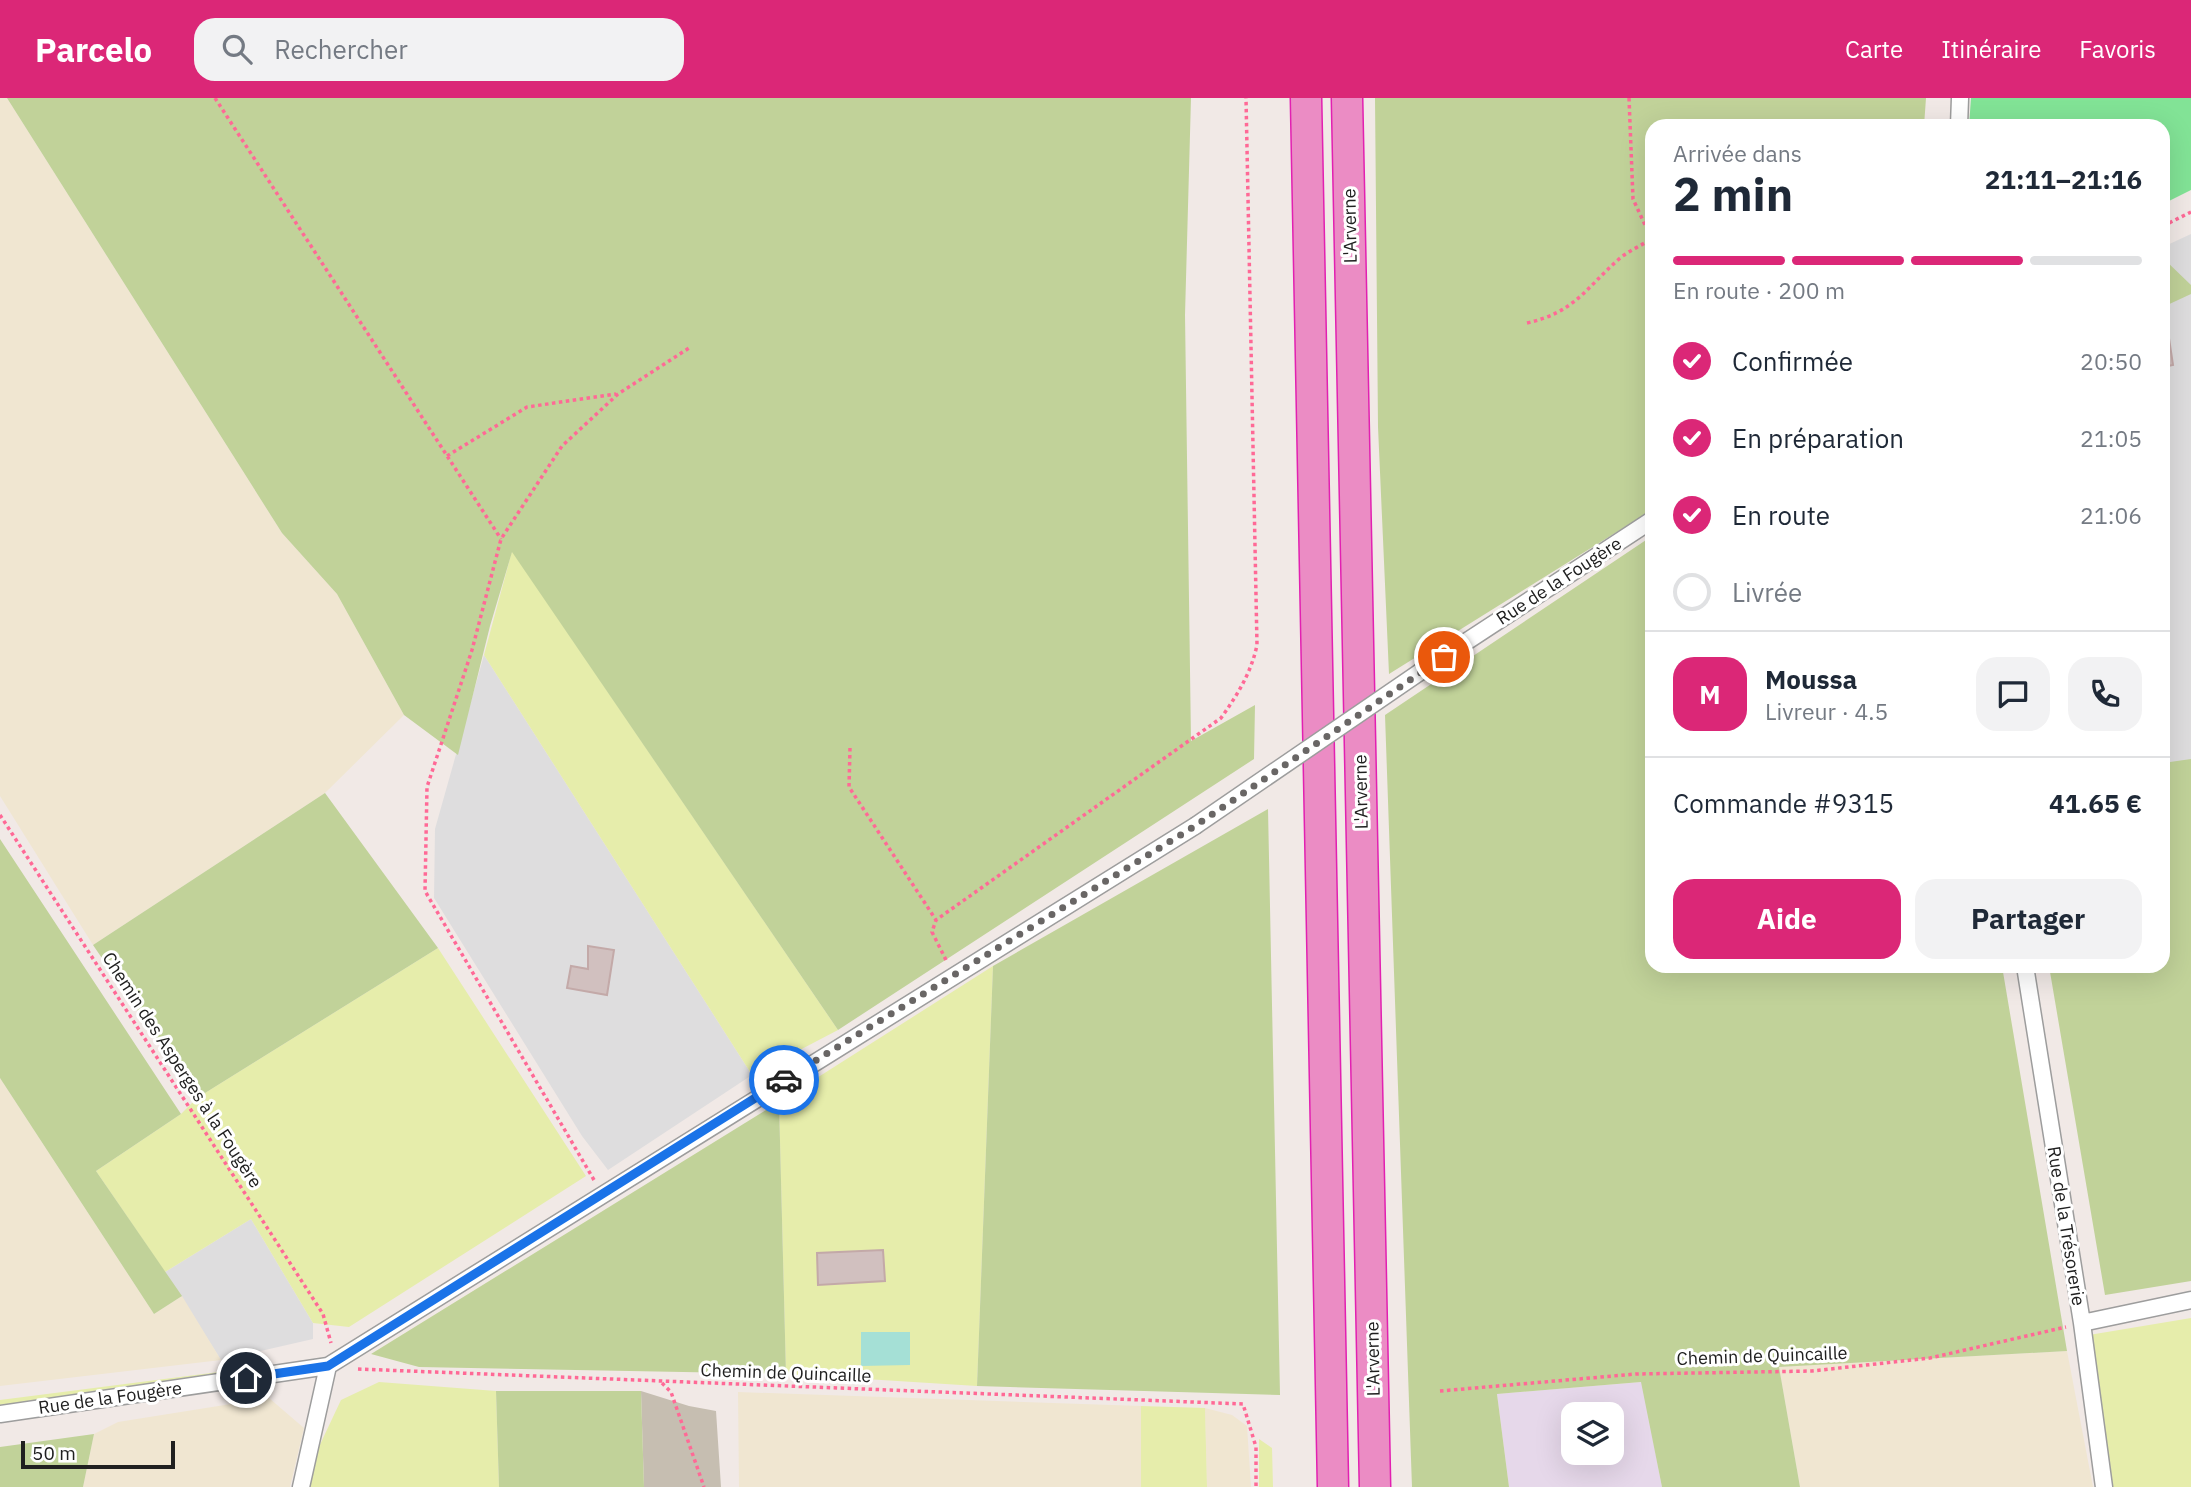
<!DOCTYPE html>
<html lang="fr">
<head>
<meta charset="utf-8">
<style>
  body { margin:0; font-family:"IBM Plex Sans",sans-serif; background:#f2f2f3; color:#1f2937; height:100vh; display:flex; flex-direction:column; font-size:26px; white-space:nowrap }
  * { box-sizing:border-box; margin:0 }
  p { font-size:23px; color:#747a83 }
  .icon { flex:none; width:38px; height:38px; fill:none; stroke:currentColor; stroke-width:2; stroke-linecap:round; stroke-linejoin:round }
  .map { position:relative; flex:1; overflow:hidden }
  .details { position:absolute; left:1645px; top:21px; width:525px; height:854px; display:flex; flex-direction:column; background:#fff; border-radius:21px; box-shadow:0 7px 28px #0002 }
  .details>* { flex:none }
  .controls { position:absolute; left:1561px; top:1304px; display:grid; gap:14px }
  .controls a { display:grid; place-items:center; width:63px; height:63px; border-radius:14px; background:#fff; box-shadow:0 7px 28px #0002; font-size:35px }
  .scale { position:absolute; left:21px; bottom:18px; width:154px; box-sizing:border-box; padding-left:7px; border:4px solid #202020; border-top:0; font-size:19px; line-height:24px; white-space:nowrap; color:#202020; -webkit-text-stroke:5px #fff; paint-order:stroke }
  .pin { position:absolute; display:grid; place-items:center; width:60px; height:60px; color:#fff; margin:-30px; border:4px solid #fff; border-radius:50%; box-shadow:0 2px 7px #0007 }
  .courier { position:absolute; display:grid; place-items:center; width:70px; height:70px; margin:-35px; border:5px solid #1a73e8; border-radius:50%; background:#fff; color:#222; box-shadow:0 2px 9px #0007 }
  .head em { font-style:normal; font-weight:800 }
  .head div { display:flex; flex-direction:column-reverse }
  .head { display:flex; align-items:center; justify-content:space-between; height:119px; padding:0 28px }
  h1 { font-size:46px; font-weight:800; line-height:52px }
  .bar { display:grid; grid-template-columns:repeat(4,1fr); gap:10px 7px; align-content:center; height:84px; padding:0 28px }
  .bar i { height:9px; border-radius:5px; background:#e0e1e3 }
  .bar .current { background:#db2777 }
  .bar p { grid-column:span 4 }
  .line { display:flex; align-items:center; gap:18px; padding:0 28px; border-top:2px solid #e0e1e3 }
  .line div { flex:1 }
  .round { display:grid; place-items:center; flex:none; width:74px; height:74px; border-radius:21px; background:#f2f2f3 }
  ol { padding:0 28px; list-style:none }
  li { display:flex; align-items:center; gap:21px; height:77px }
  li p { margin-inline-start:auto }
  li .icon { padding:7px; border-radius:50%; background:#db2777; color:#fff; stroke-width:4 }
  li:last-child { color:#747a83 }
  li i { width:38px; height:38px; border:4px solid #e0e1e3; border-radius:50% }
  .primary-button { display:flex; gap:14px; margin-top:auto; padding:14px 28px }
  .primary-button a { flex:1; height:80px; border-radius:21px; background:#db2777; color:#fff; font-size:28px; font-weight:800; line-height:80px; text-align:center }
  .primary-button a+a { background:#f2f2f3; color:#1f2937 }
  header { display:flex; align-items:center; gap:42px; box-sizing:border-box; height:98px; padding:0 35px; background:#db2777; color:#fff }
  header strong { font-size:33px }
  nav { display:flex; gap:38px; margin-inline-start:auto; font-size:24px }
  .search { width:490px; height:63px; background:#f2f2f3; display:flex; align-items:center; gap:18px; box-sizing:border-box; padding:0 24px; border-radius:21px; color:#747a83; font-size:26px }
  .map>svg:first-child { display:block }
  .residential { fill:#deddde }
  .industrial { fill:#e6d8ea; fill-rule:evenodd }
  .construction { fill:#c6beb1 }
  .farmland { fill:#f0e6d1 }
  .grass { fill:#e6edab }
  .forest { fill:#c1d299 }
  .pitch { fill:#82e396 }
  .water { fill:#a5e0d6 }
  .building { fill:#d1c0bf; stroke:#c3a9a8; stroke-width:2 }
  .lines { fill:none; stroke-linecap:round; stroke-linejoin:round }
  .minor-casing { stroke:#9d9d9d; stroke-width:19 }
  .motorway-casing { stroke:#e220b1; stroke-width:33 }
  .path { stroke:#ff6996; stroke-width:3.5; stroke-dasharray:3.5 3.5; stroke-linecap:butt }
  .minor { stroke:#fff; stroke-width:16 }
  .motorway { stroke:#eb8cc4; stroke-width:30 }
  .minor-bridge-casing { stroke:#9d9d9d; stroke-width:19; stroke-linecap:butt }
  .minor-bridge { stroke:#fff; stroke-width:16 }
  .done { stroke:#696665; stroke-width:7; stroke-dasharray:0 12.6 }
  .route { stroke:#1a73e8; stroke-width:9 }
  .labels { text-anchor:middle; stroke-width:6; stroke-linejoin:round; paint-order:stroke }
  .street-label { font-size:18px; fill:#202020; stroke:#fff }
</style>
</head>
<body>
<header>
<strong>Parcelo</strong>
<div class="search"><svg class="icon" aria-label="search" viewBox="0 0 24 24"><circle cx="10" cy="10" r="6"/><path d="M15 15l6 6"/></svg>Rechercher</div>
<nav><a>Carte</a><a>Itinéraire</a><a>Favoris</a></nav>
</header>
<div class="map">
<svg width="2191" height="1389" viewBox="0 0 2191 1389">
  <rect width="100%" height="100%" fill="#f1e9e6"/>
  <path class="residential" d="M2191,136V687L2163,691V149Z
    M484,557L752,977L608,1072L582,1038L434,800L435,731Z
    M251,1121L313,1225V1241L221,1262L165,1174Z"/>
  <path class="industrial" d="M1642,1284L1662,1389H1509L1497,1296ZM1573,1316H1612V1354H1573Z"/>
  <path class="construction" d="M641,1293L689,1308L716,1313L721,1389H644Z"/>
  <path class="farmland" d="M0,0H7L282,435L337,496L404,617L325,695L93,847L0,698Z
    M0,980L154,1216L182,1198L221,1262L0,1288Z
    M2067,1253L2093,1389H1800L1779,1269Z
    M738,1294L1141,1308V1389H739Z
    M269,1300L304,1330L290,1389H83L94,1336L118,1324Z
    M1205,1310L1232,1317L1247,1328L1251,1389H1207Z"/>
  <path class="grass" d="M512,453L838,932L752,977L484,557Z
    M438,850L586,1078L349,1229L313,1225L251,1121L165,1174L96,1073L181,1016L197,1000Z
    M993,868L977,1288L786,1276L779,1004Z
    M2191,1220V1389H2110L2089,1237Z
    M274,1267L0,1307V1302Z
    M379,1284L496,1293L499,1389H308L316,1355L341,1302Z
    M1141,1308L1205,1310L1207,1389H1141Z
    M1259,1341L1272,1350L1273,1389H1259Z"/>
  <path class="forest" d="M7,0H1191L1185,217L1191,643L1255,607L1254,661L838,932L512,454L490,528L458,657L404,617L337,496L282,435Z
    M1375,0H1926L1924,28H1652V412L1389,576L1378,329Z
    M2163,160L2191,187V196L2163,209Z
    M1652,438V868H2002L2067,1253L1779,1269L1800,1389H1662L1641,1284L1497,1296L1509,1389H1412L1385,617Z
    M2191,661V1183L2105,1197L2049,868H2163V665Z
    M325,695L438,850L197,1000L93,847Z
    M1268,711L1280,1297L977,1288L993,868Z
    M0,741L181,1016L96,1073L182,1198L154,1216L0,980Z
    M779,1004L786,1276L419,1269L371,1256Z
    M496,1293H641L644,1389H499Z
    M94,1336L83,1389H0V1349Z"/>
  <path class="pitch" d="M1971,0H2191V92L2163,106V28H1969Z"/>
  <path class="water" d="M861,1234H910V1267L861,1268Z"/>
  <path class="building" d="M2163,227H2167L2173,267L2163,269Z
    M588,848L614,852L607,897L567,890L571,868L588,871Z
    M883,1152L885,1183L818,1187L817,1155Z"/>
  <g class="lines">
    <g class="minor-casing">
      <path id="minor" d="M1959,28L1960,0
        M1420,574L1652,422
        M2025,868L2082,1225L2104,1389
        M2082,1225L2191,1202
        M0,1316L328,1268L1195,728
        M301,1389L328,1268"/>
    </g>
    <g class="motorway-casing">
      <path id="motorway" d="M1306,0L1333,1389
        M1347,0L1375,1389"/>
    </g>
    <path class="path" d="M215,0L501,441
      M1629,0L1633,101L1652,142
      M2163,128L2191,114
      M1527,225C1575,214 1585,191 1619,161C1628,153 1641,148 1651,141
      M447,358L527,309L616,296
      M850,650L849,689L936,822
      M0,717L323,1216L331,1245
      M946,862L932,834L936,822L1221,620C1238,596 1251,575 1257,547L1246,0
      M594,1082L425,793L427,689L472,552L501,441L562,348L618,296L689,250
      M358,1271L1243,1306L1256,1349V1389
      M662,1285L671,1294L704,1389
      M1440,1293L1636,1276L1812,1273L1930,1260L2066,1229"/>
    <use href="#minor" class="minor"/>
    <use href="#motorway" class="motorway"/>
    <g class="minor-bridge-casing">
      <path id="minor-bridge" d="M1195,728L1420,574"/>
    </g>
    <use href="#minor-bridge" class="minor-bridge"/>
  </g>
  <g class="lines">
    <path class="done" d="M784,982L1195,728L1444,559"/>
    <path class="route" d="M246,1280L328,1268L784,982"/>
  </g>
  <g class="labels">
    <g class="street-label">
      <text transform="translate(1350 128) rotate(-91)" y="6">L'Arverne</text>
      <text transform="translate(1559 483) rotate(-33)" y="6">Rue de la Fougère</text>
      <text transform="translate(1361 694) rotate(-91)" y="6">L'Arverne</text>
      <text transform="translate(182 972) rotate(57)" y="6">Chemin des Asperges à la Fougère</text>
      <text transform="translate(2066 1128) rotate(81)" y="6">Rue de la Trésorerie</text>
      <text transform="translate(1762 1258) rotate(-2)" y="6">Chemin de Quincaille</text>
      <text transform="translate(1373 1261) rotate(-91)" y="6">L'Arverne</text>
      <text transform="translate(786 1275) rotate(2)" y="6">Chemin de Quincaille</text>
      <text transform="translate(110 1300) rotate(-8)" y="6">Rue de la Fougère</text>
    </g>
  </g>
</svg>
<div class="controls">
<a><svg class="icon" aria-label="layers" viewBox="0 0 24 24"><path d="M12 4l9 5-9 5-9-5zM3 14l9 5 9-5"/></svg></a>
</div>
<div class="scale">50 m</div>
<div class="pin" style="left:1444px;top:559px;background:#ea580c"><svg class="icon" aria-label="bag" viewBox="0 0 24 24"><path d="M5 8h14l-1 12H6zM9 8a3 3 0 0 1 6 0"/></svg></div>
<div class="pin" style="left:246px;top:1280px;background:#1f2937"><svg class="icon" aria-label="home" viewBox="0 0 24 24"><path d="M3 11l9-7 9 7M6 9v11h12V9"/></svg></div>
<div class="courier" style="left:784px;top:982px"><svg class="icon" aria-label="car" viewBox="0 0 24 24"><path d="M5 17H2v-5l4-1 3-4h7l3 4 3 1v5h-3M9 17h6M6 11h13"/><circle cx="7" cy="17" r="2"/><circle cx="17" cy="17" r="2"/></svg></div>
<section class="details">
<div class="head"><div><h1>2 min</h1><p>Arrivée dans</p></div><em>21:11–21:16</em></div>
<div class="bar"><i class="current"></i><i class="current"></i><i class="current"></i><i></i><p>En route · 200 m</p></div>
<ol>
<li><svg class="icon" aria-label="check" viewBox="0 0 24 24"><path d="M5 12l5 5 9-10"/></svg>Confirmée<p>20:50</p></li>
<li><svg class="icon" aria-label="check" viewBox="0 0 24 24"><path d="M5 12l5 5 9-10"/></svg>En préparation<p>21:05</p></li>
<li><svg class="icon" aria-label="check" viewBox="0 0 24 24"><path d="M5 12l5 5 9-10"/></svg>En route<p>21:06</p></li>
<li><i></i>Livrée</li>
</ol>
<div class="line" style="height:126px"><b class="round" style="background:#db2777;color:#fff">M</b><div><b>Moussa</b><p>Livreur · 4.5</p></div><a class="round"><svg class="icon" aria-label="chat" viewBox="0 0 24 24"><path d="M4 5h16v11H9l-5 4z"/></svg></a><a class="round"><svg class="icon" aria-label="phone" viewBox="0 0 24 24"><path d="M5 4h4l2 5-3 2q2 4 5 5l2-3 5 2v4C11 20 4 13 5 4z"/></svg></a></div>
<div class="line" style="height:91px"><div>Commande #9315</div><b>41.65 €</b></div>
<div class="primary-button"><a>Aide</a><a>Partager</a></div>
</section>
</div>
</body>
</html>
